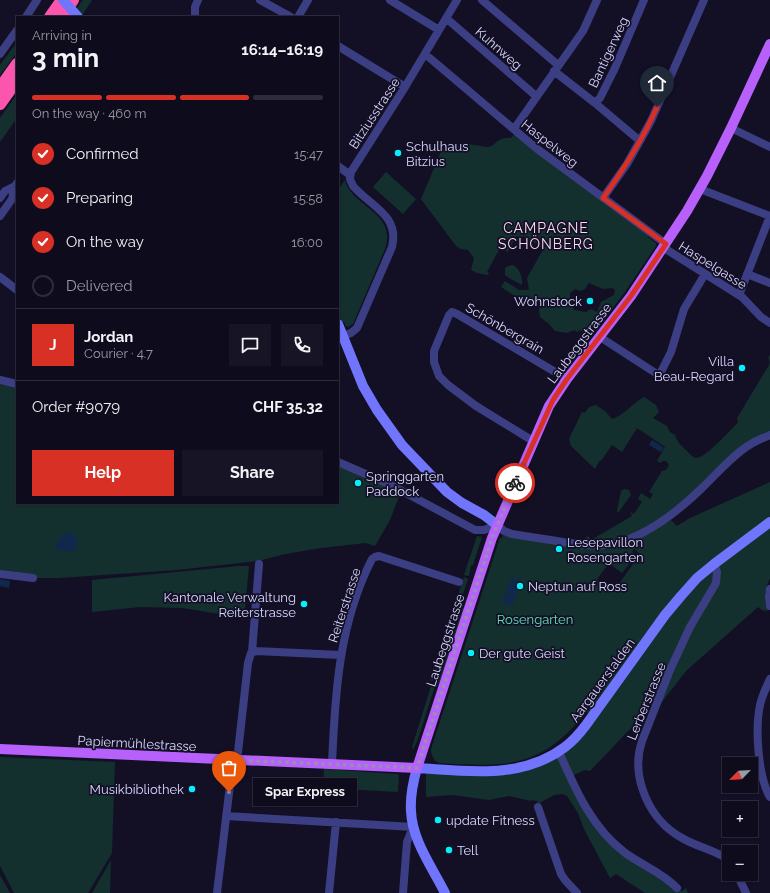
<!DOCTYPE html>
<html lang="en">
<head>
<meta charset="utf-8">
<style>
  body { margin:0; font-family:Raleway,sans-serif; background:#171525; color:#f1f3f6; height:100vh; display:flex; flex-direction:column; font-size:15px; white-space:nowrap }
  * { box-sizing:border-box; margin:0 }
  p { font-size:13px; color:#9b9ba3 }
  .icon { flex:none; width:22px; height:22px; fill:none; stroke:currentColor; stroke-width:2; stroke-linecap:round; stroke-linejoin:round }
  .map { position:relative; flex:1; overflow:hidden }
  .drawer { position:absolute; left:16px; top:16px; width:323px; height:488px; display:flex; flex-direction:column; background:#0e0c1c; border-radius:0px; box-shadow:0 1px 3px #0004,0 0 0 1px #2e2c3b }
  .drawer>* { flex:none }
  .needle { width:26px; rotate:245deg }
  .fabs { position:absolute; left:722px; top:757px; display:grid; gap:8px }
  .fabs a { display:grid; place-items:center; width:36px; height:36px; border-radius:0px; background:#0e0c1c; box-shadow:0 1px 3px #0004,0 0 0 1px #2e2c3b; font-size:20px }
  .pin { position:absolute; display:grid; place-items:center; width:34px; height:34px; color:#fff; margin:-41px -17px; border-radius:50% 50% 50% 0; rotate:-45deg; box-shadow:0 0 4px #0007 }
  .pin .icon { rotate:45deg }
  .courier { position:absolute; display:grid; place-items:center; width:40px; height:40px; margin:-20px; border:3px solid #d93025; border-radius:50%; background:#fff; color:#222; box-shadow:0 1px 5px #0007 }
  .bubble { position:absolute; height:28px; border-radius:0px; background:#0e0c1c; box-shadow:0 1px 3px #0004,0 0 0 1px #2e2c3b; font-size:13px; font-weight:700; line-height:28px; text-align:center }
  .headline em { font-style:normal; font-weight:700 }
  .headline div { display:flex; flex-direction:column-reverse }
  .headline { display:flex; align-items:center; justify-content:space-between; height:68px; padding:0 16px }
  h1 { font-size:26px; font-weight:700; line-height:30px }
  .bar { display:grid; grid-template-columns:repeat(4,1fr); gap:6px 4px; align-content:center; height:48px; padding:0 16px }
  .bar i { height:5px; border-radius:3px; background:#2e2c3b }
  .bar .on { background:#d93025 }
  .bar p { grid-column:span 4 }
  .line { display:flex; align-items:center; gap:10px; padding:0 16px; border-top:1px solid #2e2c3b }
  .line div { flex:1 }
  .round { display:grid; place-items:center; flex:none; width:42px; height:42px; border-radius:0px; background:#171525 }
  ol { padding:0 16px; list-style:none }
  li { display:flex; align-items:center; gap:12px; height:44px }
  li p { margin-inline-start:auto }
  li .icon { padding:4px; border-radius:50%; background:#d93025; color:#fff; stroke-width:4 }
  li:last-child { color:#9b9ba3 }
  li i { width:22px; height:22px; border:2px solid #2e2c3b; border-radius:50% }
  .action { display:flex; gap:8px; margin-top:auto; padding:8px 16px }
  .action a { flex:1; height:46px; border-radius:0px; background:#d93025; color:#fff; font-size:16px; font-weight:700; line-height:46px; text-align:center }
  .action a+a { background:#171525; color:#f1f3f6 }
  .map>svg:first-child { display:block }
  .green { fill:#13302e; fill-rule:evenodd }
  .water { fill:#10294b }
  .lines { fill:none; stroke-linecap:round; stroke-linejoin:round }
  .street { stroke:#3c3e84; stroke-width:8 }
  .secondary { stroke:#7075fc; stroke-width:10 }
  .primary { stroke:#b860fb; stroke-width:10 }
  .highway { stroke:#fb55ae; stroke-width:12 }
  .secondary-bridge { stroke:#7075fc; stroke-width:10 }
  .done { stroke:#9491b2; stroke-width:4; stroke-dasharray:0 7.2 }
  .route { stroke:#d93025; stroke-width:5 }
  .poi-dot { fill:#07eff9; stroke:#131026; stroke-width:1.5 }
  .labels { text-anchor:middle; stroke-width:3.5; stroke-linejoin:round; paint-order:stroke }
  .street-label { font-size:13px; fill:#d9d6fe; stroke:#131026 }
  .poi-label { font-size:13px; fill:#d9d6fe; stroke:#131026; text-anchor:start }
  .park-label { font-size:13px; fill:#63ddb8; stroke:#131026 }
  .neighbourhood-label { font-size:14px; letter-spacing:1px; fill:#fed8f3; stroke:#131026 }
</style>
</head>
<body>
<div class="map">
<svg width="770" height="893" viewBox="0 0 770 893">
  <rect width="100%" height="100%" fill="#131026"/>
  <path class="green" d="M83,0H92L81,17H70Z
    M17,42V52L0,75V65Z
    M17,94V118L0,142V118Z
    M515,134L649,235L648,237L656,243V246L625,292L590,338L587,336V333L579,330L578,332L574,330L567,333L555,331L549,324L540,317L539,308L541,305L539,302L529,305L501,287L505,281L519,290H529L527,278L544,248L523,236L521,238L516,236L508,252L500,248L487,272L489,273L488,275L477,273L471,270L474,258L468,250L461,249L456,246L421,199L445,142L453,148C463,140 476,146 487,147C496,147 497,136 511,138ZM589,283L603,289L612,288L615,290L614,295L601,302L597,312L591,309L586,312L574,310L570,298V293L575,289L581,291L585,289Z
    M386,172L416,199L403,214L373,187Z
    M345,180C351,207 398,212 385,249L353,324L348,327L346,326L344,322H342L338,313V190Z
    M513,265C520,269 523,278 522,285L509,278L505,275V268L508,266Z
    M770,355V432L652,525L611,543L579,542L588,536L591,540L632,516L630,512L634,514L642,502L638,499L641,493L650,499L653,494L649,492L662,471L666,470L669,465L666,461H663L660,463L657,461L665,447L637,428L622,452L612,445L601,461L600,460L595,469L571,446L569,439L582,412L585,413L589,407L596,405L605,411L612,419C625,415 632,403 644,397L656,405L659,412L653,418L667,426L670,432L675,435C677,442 681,445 686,450C689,453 692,457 696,458C705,459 730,430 737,424L738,421L737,418L769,365L770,362L768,358Z
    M0,384L17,388V503H338V465L368,478L400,494L390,520L375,546L366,543L321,548L285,554L258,561L177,570L59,578H32L0,573Z
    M770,482V578C765,589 763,600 768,611L762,610L758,607L686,671L662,702L655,700L653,701L632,727L590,771L585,770L567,778L594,824L676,891H682L686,888L688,893H645L616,874L610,878L584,829L578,813L567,796L563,794L554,795L538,804L537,801L532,800L531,801L509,796L489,800L452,795L426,797V769L465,771L545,759L593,716L586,712C542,769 505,767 439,763C433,760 431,755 431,749L499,541L500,538H502L503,535L588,547L653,530L671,520L677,526L690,518ZM634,549L640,554L614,591L597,579L609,563L622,573L636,555L632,552Z
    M624,489L629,490L631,495L618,513L617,511L621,491Z
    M477,536L482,537L473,565H471L469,576L464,575Z
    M239,566H249L245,609C242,621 234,618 224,617L220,614L182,608L140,607L92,612V580Z
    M464,577L468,579L461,600L457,598Z
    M455,604L460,605L437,678L434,680L430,681Z
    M463,607L464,609L444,670L440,681L434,689L418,739L413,750L412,747L431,686L439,680Z
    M0,757L115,762L112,853L88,893H14L0,866Z
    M324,769L397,774L399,775L398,792L323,788Z
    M111,860L110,893H92Z
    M0,875L10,893H0Z"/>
  <path class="water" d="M652,440L664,448L661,452L649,445Z
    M66,532C78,532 78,541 76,550L72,552L56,550L55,549C56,542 61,536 66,532Z
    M513,577L515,580L520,579L521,581L512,606L502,603L511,578Z
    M0,579L10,581L9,588L0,586Z"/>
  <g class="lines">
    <path class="street" d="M260,0L291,17
      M390,0L439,30
      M482,0L558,65
      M26,17L37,0
      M195,17V7L198,0
      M298,17L308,0
      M446,18L536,96
      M338,46L405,87
      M0,54L17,30
      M425,54L536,148L666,244
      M554,71L595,103L640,141
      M595,103L600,98L615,68L644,0
      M731,128L770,147
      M514,129L583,31L597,0
      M338,166L350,175
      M700,189L770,216
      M0,198L5,191L15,186
      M603,198L627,164L651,121L704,0
      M0,216L12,199L15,186L17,183
      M664,248L742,297L761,317L770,323
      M747,274L770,283
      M0,277L17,290
      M739,295L770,216
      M343,336L351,333L357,328L392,247C400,215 370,206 353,186L350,179L351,172L405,87L457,0
      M600,337L657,374H660L671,352L684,309L705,274
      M0,380L17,384
      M533,441L476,406L448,385L439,376L434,362V351L449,315L452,312L457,314L567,379
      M338,462L391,485L475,530H484L497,525L504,531L512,534C529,537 546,539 563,542C577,544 591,547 605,545C641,541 676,513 701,489C717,474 732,455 751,444C757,440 764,438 770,435
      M714,564L717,572L716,583L690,627L670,670L642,741C630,777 649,820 682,838C697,847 715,850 729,860
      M0,574L33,578
      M770,589L769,597L770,606
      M252,652L259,564
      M770,679C766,688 762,696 760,705C755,729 758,777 770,797
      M559,752C575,788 591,827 624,852C641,865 662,872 677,888
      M237,761L248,663L251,653L256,651L340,655
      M332,764C335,693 339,623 372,559L375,557L379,556L459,582
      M538,807L561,874L565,880L577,893
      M226,816L413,827L407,842L403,893
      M737,874L746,893
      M217,893L233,760
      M329,893L336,822"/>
    <path class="secondary" d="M338,324L363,386L377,410L402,445L447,492L462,503L484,515L497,525
      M445,893C432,867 412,840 411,811C410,796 413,782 417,768C467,771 522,780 565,747C573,741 580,733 586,725L665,615L681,596L697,578L714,564L770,522"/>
    <path class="primary" d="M0,749L417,768L492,538L549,406L567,379L631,296L687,211L707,176L731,128L770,44"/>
    <path class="highway" d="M50,17L62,0
      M61,17L73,0
      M0,88L17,64
      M0,104L17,80"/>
    <path class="secondary-bridge" d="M63,0L78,17"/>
  </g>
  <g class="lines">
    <path class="done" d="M229,792L233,760L417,768L492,538L515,483"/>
    <path class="route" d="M515,483L553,400L567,379L631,296L666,244L603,198C624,169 643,139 657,107"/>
  </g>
  <g class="poi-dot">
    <circle cx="398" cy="153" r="4"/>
    <circle cx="590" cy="301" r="4"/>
    <circle cx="742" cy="368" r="4"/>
    <circle cx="358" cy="483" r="4"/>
    <circle cx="559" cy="549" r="4"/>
    <circle cx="520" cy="586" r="4"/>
    <circle cx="304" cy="604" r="4"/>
    <circle cx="471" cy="653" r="4"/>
    <circle cx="192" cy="789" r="4"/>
    <circle cx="438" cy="820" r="4"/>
    <circle cx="449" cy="850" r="4"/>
  </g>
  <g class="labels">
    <g class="street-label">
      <text transform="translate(499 48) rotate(41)" y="5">Kuhnweg</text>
      <text transform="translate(608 52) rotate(-65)" y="5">Bantigerweg</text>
      <text transform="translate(374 113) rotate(-57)" y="5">Bitziusstrasse</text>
      <text transform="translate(550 143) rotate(38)" y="5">Haspelweg</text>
      <text transform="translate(713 265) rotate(32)" y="5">Haspelgasse</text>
      <text transform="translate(505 328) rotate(30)" y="5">Schönbergrain</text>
      <text transform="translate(579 343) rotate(-53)" y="5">Laubeggstrasse</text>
      <text transform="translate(344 605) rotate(-72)" y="5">Reiterstrasse</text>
      <text transform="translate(445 640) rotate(-72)" y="5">Laubeggstrasse</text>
      <text transform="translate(602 680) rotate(-54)" y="5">Aargauerstalden</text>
      <text transform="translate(646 701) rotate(-68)" y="5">Lerberstrasse</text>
      <text transform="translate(137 743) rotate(3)" y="5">Papiermühlestrasse</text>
    </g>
    <g class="poi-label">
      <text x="406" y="151">Schulhaus<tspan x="406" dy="15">Bitzius</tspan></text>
      <text x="582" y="306" text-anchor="end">Wohnstock</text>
      <text x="734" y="366" text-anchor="end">Villa<tspan x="734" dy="15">Beau-Regard</tspan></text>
      <text x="366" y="481">Springgarten<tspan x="366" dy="15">Paddock</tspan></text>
      <text x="567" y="547">Lesepavillon<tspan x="567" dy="15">Rosengarten</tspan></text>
      <text x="528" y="591">Neptun auf Ross</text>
      <text x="296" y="602" text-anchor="end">Kantonale Verwaltung<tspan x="296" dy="15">Reiterstrasse</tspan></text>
      <text x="479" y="658">Der gute Geist</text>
      <text x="184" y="794" text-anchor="end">Musikbibliothek</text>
      <text x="446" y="825">update Fitness</text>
      <text x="457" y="855">Tell</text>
    </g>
    <g class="park-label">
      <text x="535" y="624">Rosengarten</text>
    </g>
    <g class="neighbourhood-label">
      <text x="546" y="233">CAMPAGNE<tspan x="546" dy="16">SCHÖNBERG</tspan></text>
    </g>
  </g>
</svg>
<div class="fabs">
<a><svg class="needle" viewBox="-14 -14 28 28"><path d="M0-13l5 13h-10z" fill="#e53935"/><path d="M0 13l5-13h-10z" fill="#9b9ba3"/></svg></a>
<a>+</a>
<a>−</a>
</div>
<div class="pin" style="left:229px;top:792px;background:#ea580c"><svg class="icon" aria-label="bag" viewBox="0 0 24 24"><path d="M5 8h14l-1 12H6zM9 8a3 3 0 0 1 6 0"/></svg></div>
<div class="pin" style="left:657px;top:107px;background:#1f2937"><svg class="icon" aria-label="home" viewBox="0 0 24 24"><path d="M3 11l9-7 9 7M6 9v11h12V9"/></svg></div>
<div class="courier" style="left:515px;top:483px"><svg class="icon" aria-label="bike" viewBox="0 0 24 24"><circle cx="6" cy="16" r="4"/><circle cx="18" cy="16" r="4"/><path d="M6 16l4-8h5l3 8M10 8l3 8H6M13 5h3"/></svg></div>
<div class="bubble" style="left:253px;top:778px;width:104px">Spar Express</div>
<section class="drawer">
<div class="headline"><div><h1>3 min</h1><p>Arriving in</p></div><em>16:14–16:19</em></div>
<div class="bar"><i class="on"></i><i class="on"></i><i class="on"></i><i></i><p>On the way · 460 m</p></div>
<ol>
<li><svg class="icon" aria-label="check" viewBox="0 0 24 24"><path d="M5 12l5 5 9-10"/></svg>Confirmed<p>15:47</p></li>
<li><svg class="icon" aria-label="check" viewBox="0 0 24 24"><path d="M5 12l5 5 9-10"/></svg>Preparing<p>15:58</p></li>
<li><svg class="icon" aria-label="check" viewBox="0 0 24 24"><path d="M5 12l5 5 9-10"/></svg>On the way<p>16:00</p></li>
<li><i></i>Delivered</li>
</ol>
<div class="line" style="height:72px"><b class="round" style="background:#d93025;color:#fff">J</b><div><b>Jordan</b><p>Courier · 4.7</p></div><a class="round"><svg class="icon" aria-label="chat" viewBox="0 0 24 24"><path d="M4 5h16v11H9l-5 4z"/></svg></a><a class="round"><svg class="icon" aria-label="phone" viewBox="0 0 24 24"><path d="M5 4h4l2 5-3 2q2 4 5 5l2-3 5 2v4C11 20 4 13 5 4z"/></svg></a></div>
<div class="line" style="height:52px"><div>Order #9079</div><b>CHF 35.32</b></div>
<div class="action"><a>Help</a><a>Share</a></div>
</section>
</div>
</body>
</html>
